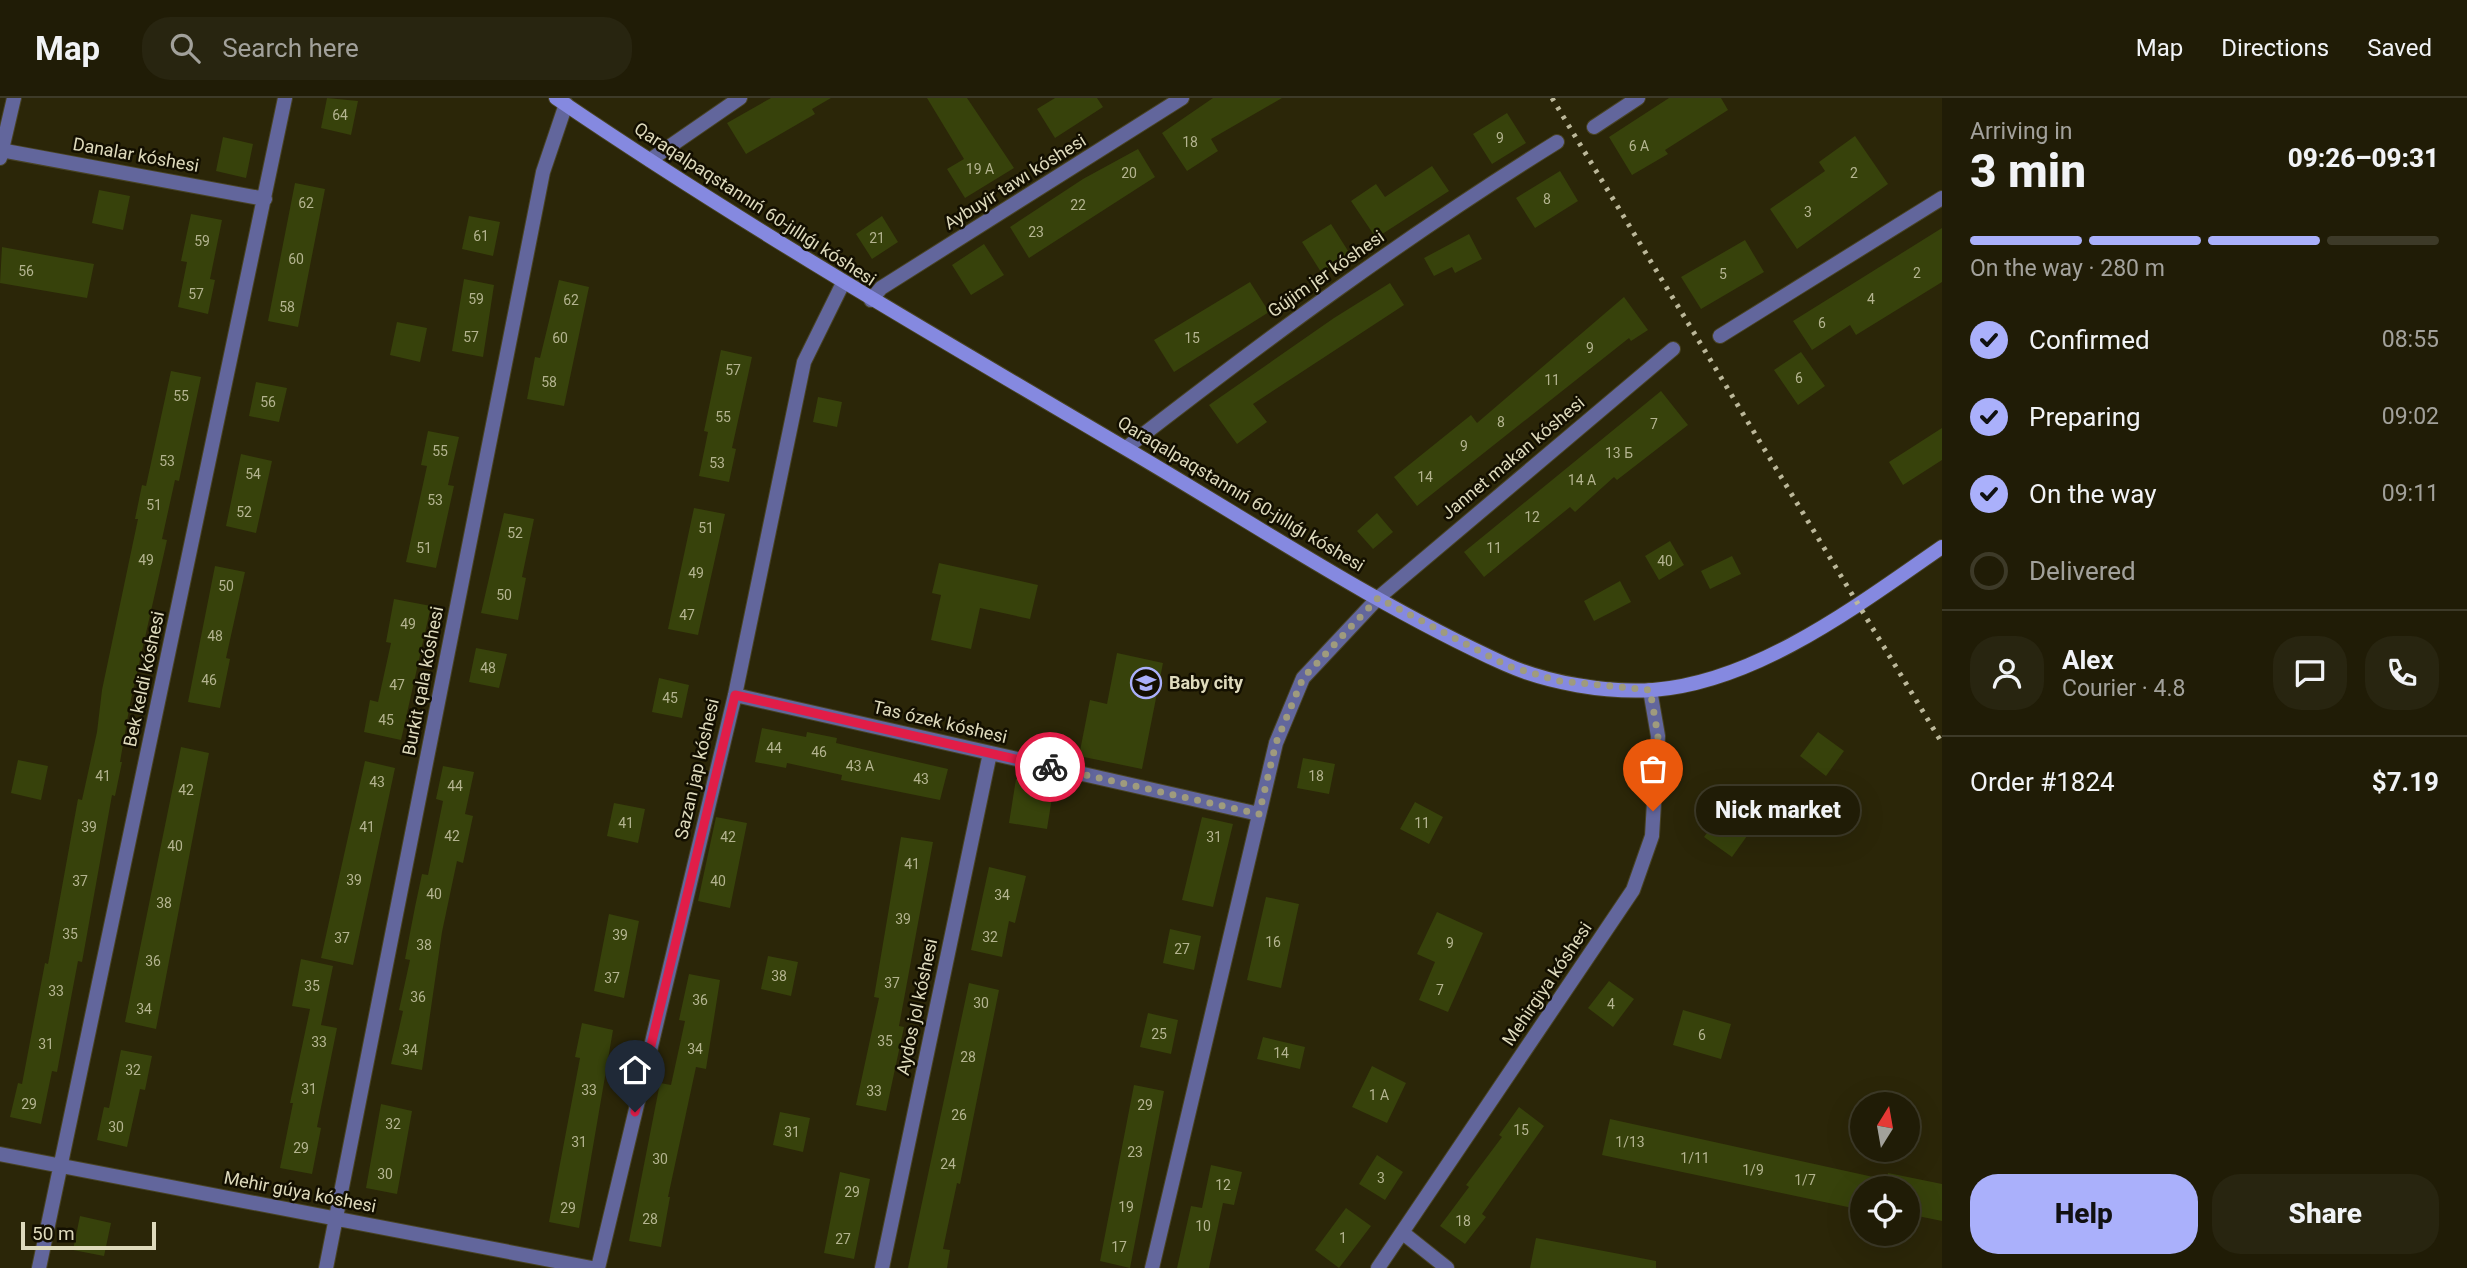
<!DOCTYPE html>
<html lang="en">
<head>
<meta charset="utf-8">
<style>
  body { margin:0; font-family:Roboto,sans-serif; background:#282510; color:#f1f3f6; height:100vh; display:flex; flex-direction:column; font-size:26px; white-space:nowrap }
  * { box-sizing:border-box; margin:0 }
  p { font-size:23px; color:#a2a19b }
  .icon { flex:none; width:38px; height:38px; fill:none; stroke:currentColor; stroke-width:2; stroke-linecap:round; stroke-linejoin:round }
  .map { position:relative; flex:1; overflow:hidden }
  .drawer { display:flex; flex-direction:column; background:#201c06; width:525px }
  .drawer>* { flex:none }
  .needle { width:46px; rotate:11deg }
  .controls { position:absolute; left:1850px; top:994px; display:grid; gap:14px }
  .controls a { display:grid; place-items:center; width:70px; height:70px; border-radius:50%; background:#201c06; box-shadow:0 7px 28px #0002,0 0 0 2px #3d3a28; font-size:35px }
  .scale { position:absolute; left:21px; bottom:18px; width:135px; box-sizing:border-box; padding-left:7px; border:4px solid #dedabc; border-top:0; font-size:19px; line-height:24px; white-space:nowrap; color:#dedabc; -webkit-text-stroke:5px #130f00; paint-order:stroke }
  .pin { position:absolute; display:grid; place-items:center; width:60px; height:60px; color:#fff; margin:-72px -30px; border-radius:50% 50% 50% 0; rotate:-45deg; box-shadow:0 0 7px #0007 }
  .pin .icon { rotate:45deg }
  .courier { position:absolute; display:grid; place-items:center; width:70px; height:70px; margin:-35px; border:5px solid #e11d48; border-radius:50%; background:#fff; color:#222; box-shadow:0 2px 9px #0007 }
  .bubble { position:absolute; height:49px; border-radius:24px; background:#201c06; box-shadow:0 7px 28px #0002,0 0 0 2px #3d3a28; font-size:23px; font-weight:800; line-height:49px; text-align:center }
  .overview em { font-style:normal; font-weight:800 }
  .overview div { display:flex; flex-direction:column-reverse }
  .overview { display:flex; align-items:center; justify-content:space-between; height:119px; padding:0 28px }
  h1 { font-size:46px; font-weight:800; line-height:52px }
  .bar { display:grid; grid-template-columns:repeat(4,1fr); gap:10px 7px; align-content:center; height:84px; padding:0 28px }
  .bar i { height:9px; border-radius:5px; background:#3d3a28 }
  .bar .current { background:#aab0fb }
  .bar p { grid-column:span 4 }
  .line { display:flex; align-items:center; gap:18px; padding:0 28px; border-top:2px solid #3d3a28 }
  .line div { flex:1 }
  .round { display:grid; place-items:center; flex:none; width:74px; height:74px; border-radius:28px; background:#282510 }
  ol { padding:0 28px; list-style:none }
  li { display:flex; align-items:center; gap:21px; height:77px }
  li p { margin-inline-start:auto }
  li .icon { padding:7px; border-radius:50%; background:#aab0fb; color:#111; stroke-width:4 }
  li:last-child { color:#a2a19b }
  li i { width:38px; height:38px; border:4px solid #3d3a28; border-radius:50% }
  .action { display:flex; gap:14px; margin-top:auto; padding:14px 28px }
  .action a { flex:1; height:80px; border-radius:28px; background:#aab0fb; color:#111; font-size:28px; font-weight:800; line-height:80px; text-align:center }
  .action a+a { background:#282510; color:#f1f3f6 }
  header { display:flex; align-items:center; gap:42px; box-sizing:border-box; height:98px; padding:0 35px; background:#201c06; border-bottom:2px solid #3d3a28 }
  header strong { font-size:33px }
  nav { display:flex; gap:38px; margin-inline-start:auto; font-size:24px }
  .search { width:490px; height:63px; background:#282510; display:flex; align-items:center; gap:18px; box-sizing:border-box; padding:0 24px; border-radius:28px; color:#a2a19b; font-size:26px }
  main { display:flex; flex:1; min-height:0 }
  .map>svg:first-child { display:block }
  .building { fill:#37420b }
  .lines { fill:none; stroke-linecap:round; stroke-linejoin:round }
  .street-casing { stroke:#484325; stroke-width:16 }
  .secondary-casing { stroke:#484325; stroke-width:16 }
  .street { stroke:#62669c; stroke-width:14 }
  .secondary { stroke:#8589e0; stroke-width:14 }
  .rail { stroke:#bcb89a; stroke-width:5; stroke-dasharray:3.5 7; stroke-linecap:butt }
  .done { stroke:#9f9b7d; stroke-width:7; stroke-dasharray:0 12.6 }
  .route { stroke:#e11d48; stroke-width:9 }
  .labels { text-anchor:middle; stroke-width:5; stroke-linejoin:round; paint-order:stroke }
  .number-label { font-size:14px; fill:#b4b490 }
  .street-label { font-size:18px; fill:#dedabc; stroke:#130f00 }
  .poi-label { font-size:18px; font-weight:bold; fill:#dedabc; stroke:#130f00; text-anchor:start }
</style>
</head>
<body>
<header>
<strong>Map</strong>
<div class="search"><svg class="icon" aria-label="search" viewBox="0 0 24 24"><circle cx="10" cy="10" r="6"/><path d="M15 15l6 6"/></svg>Search here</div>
<nav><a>Map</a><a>Directions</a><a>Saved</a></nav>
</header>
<main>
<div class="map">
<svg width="1942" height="1170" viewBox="0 0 1942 1170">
  <rect width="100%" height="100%" fill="#2b2608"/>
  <path class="building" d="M327,0L358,3L351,37L321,30Z
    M771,0H831L812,11L815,16L746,56L727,25Z
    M927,0H967L1014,70L965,100L947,71L964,61Z
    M1055,0H1097L1103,9L1055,40L1037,11Z
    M1213,0H1282L1211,41L1218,53L1187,73L1162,35Z
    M1669,0H1721L1728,12L1665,52L1668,56L1632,77L1609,39Z
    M1507,15L1526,45L1492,66L1473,36Z
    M1855,38L1888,86L1797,151L1770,111L1825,73L1819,64Z
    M223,39L253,46L246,80L216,73Z
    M1138,51L1155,79L1029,160L1010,129L1083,81Z
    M1432,68L1449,93L1376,140L1351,103L1376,86L1385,99Z
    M1560,73L1578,103L1535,130L1516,100Z
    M295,85L325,91L298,229L268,223Z
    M99,92L130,98L123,132L92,125Z
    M191,116L222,122L210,181L215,182L208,216L178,209L187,164L181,163Z
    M469,118L500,124L493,158L462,151Z
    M882,118L898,144L872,161L856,136Z
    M1331,126L1350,156L1321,174L1302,144Z
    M1942,130V184L1856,237L1850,227L1812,252L1793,223Z
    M1469,136L1482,161L1455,175L1452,169L1434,178L1424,160Z
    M1745,142L1764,174L1701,211L1681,179Z
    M984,146L1004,177L971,197L952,167Z
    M2,149L94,166L87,200L0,185Z
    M464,181L494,187L483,259L452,253Z
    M559,182L589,189L564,308L527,301L535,259L540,260Z
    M1250,184L1269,214L1174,274L1154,242Z
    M1390,185L1404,207L1253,306L1267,324L1237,346L1209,307L1334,220Z
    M1624,199L1648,232L1631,243L1629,240L1417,408L1394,379L1471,317L1477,325Z
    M397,224L427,230L420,264L390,257Z
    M721,252L752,259L732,350L736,351L729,384L699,378L708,334L704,333Z
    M1801,254L1825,288L1798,307L1774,272Z
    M171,273L201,279L179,383L175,382L162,441L167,442L130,606L120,664H122L115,698L112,697L82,864L78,863L57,974L52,973L41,1026L10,1019L18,985L22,986L45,865L48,866L78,701L82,702L97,634L102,592L138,421H135L142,387L146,388Z
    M256,284L287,290L279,324L249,318Z
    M1661,293L1688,327L1617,382L1614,379L1575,414L1570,409L1484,479L1464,454Z
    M818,299L842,304L837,329L813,324Z
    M1942,330V362L1903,387L1889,364Z
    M428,333L459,339L448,387L454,388L436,470L406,464L427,368L421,367Z
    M241,356L272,363L256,435L226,428Z
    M694,410L725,416L698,537L668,531Z
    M504,415L534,421L522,479L526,480L518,522L481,515Z
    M1377,415L1393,434L1373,451L1357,433Z
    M1670,443L1684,467L1659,482L1645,458Z
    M1732,458L1741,476L1710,491L1701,473Z
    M939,465L1038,487L1030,521L980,510L971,551L931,542L941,497L932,495Z
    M215,468L245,474L226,560L230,561L220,610L188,604Z
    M1620,483L1631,504L1594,523L1584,503Z
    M394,501L431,508L401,642L364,634L370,602L378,604L391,545L386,544Z
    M476,550L507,556L499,590L469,584Z
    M1117,555L1163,565L1142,671L1079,658L1090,602L1107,606Z
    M659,580L689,587L682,620L652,614Z
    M762,630L806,639L807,634L837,640L836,645L948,671L940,702L841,682L842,677L787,665L786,670L755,664Z
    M1818,634L1844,653L1826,678L1800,658Z
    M181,649L209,655L156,931L125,924Z
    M1303,660L1335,666L1329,696L1297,690Z
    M18,662L48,668L41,702L11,695Z
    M365,663L395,670L353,867L321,860Z
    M443,668L474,674L465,716L473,718L463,765L457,763L442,834L422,972L391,966L403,913L399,912L410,862L405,861L415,809L422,776L428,777L443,703L436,701Z
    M1016,681L1054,687L1047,731L1009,725Z
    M1415,704L1443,719L1429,746L1400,731Z
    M1730,704L1757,724L1732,759L1704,739Z
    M614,705L645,711L638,745L607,738Z
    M716,719L747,725L730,810L698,803Z
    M1202,719L1233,726L1213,809L1182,802Z
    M901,739L933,744L899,928L904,929L886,1013L856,1007L879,900L874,899Z
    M989,769L1026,778L1015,825L1009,823L1002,859L971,852Z
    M1266,799L1299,806L1281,890L1247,882Z
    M1437,814L1483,835L1448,914L1419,902L1435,864L1417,856Z
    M609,816L639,823L624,900L594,893Z
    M1170,831L1201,838L1194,872L1163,865Z
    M768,858L798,864L791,898L761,891Z
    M301,861L333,868L321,927L337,930L317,1029L321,1030L312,1076L280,1070L293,1005H290L310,911L292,908Z
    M689,876L720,882L706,971L696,969L668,1099H670L661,1149L629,1143L660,985L671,987L685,923L679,922Z
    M1609,883L1634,901L1613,929L1588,910Z
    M969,885L999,892L960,1086L957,1085L943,1151L950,1152L947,1170H908Z
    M1683,912L1731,926L1721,961L1673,947Z
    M1148,915L1178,922L1171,956L1140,949Z
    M582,925L613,932L579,1130L549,1124L580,960L575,959Z
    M1263,939L1305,949L1300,971L1257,961Z
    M121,952L152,958L145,992L140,991L127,1049L97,1042L104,1009L109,1010Z
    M1372,968L1406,985L1387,1025L1352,1009Z
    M1134,987L1164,993L1130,1170L1100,1163Z
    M381,1006L412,1013L397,1096L366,1090Z
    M1519,1009L1544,1028L1482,1116L1486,1119L1465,1146L1440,1128L1469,1089L1466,1087L1502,1039L1499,1037Z
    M780,1014L810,1020L803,1054L773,1047Z
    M1610,1021L1887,1082L1888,1075L1942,1086V1123L1908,1116V1090H1862V1112L1602,1057Z
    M1377,1057L1403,1074L1385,1102L1359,1086Z
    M1211,1067L1242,1074L1234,1107L1223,1105L1209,1170H1177L1191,1108L1202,1110Z
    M840,1074L870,1081L854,1161L824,1155Z
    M1346,1110L1371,1128L1339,1170L1315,1152Z
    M80,1118L111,1125L104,1158L73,1152Z
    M1536,1140L1656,1163V1170H1530Z"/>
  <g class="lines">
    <g class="street-casing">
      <path id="street" d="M1594,29L1638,0
        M0,52L265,101
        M0,60L14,0
        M650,62L740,0
        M871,202L881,190L1182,0
        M1720,238L1942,100
        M1126,350C1265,242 1407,137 1557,44
        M735,597L1259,716
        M0,1056L592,1170
        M1403,1135L1447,1170
        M39,1170L285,0
        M326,1170L543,74L566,6
        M598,1170L735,597L804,264L843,185
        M882,1170L990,655
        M1152,1170L1276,645L1303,580L1378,500L1673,251
        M1378,1170L1633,792L1652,738L1658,638L1650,592"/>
    </g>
    <g class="secondary-casing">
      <path id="secondary" d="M556,0C741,126 933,237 1125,350C1250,423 1373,506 1505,566C1547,585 1607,595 1653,592C1757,584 1858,507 1942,449"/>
    </g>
    <use href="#street" class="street"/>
    <use href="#secondary" class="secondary"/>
    <path class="rail" d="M1552,0L1942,645"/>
  </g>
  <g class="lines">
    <path class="done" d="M1050,669L1259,716L1276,645L1303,580L1378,500L1508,568L1559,583L1650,592L1658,638L1653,713"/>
    <path class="route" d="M635,1014L735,597L1050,669"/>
  </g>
  <defs>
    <g id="school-ring" transform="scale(1.575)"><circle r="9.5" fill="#130f00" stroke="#aab0fb" stroke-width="1.5"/><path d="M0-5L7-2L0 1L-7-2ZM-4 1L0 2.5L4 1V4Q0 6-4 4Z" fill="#aab0fb"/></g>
  </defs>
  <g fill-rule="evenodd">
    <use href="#school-ring" x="1146" y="585"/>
  </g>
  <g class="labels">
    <g class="number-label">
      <text x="340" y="22">64</text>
      <text x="1500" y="45">9</text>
      <text x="1190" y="49">18</text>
      <text x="1639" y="53">6 А</text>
      <text x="980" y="76">19 А</text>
      <text x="1129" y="80">20</text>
      <text x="1854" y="80">2</text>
      <text x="1547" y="106">8</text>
      <text x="306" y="110">62</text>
      <text x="1078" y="112">22</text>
      <text x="1808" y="119">3</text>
      <text x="1036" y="139">23</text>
      <text x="481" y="143">61</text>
      <text x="877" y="145">21</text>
      <text x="202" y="148">59</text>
      <text x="296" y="166">60</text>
      <text x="26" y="178">56</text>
      <text x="1917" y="180">2</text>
      <text x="1723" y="181">5</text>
      <text x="196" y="201">57</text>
      <text x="476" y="206">59</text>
      <text x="1871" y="206">4</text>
      <text x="571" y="207">62</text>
      <text x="287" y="214">58</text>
      <text x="1822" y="230">6</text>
      <text x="471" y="244">57</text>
      <text x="560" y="245">60</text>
      <text x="1192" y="245">15</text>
      <text x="1590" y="255">9</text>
      <text x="733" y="277">57</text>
      <text x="1799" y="285">6</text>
      <text x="1552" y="287">11</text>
      <text x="549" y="289">58</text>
      <text x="181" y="303">55</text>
      <text x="268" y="309">56</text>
      <text x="723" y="324">55</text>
      <text x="1501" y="329">8</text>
      <text x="1654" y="331">7</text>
      <text x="1464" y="353">9</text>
      <text x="440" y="358">55</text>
      <text x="1619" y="360">13 Б</text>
      <text x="167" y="368">53</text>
      <text x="717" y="370">53</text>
      <text x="253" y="381">54</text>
      <text x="1425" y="384">14</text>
      <text x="1582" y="387">14 А</text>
      <text x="435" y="407">53</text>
      <text x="154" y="412">51</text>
      <text x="244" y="419">52</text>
      <text x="1532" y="424">12</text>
      <text x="706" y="435">51</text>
      <text x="515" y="440">52</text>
      <text x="424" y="455">51</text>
      <text x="1494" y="455">11</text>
      <text x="146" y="467">49</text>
      <text x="1665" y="468">40</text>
      <text x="696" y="480">49</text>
      <text x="226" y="493">50</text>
      <text x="504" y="502">50</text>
      <text x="687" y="522">47</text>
      <text x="408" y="531">49</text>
      <text x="215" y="543">48</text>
      <text x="488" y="575">48</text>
      <text x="209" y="587">46</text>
      <text x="397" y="592">47</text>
      <text x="670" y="605">45</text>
      <text x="386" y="627">45</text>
      <text x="774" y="655">44</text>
      <text x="819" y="659">46</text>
      <text x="860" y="673">43 А</text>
      <text x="103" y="683">41</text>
      <text x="1316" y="683">18</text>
      <text x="921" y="686">43</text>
      <text x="377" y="689">43</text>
      <text x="455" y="693">44</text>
      <text x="186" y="697">42</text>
      <text x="626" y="730">41</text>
      <text x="1422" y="730">11</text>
      <text x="89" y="734">39</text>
      <text x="367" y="734">41</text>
      <text x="452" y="743">42</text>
      <text x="728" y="744">42</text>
      <text x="1214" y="744">31</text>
      <text x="175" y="753">40</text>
      <text x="912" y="771">41</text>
      <text x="354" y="787">39</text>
      <text x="80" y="788">37</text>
      <text x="718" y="788">40</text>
      <text x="434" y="801">40</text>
      <text x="1002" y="802">34</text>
      <text x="164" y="810">38</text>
      <text x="903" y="826">39</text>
      <text x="70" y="841">35</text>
      <text x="620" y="842">39</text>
      <text x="990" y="844">32</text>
      <text x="342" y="845">37</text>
      <text x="1273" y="849">16</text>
      <text x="1450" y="850">9</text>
      <text x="424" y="852">38</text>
      <text x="1182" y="856">27</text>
      <text x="153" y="868">36</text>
      <text x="779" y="883">38</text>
      <text x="612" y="885">37</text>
      <text x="892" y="890">37</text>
      <text x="312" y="893">35</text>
      <text x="1440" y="897">7</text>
      <text x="56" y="898">33</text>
      <text x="418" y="904">36</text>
      <text x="700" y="907">36</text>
      <text x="981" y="910">30</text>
      <text x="1611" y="911">4</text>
      <text x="144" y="916">34</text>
      <text x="1159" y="941">25</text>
      <text x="1702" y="942">6</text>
      <text x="885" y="948">35</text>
      <text x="319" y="949">33</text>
      <text x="46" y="951">31</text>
      <text x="695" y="956">34</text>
      <text x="410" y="957">34</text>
      <text x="1281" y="960">14</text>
      <text x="968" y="964">28</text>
      <text x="133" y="977">32</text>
      <text x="309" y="996">31</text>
      <text x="589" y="997">33</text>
      <text x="874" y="998">33</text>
      <text x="1379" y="1002">1 А</text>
      <text x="29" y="1011">29</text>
      <text x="1145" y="1012">29</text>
      <text x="959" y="1022">26</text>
      <text x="393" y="1031">32</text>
      <text x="116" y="1034">30</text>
      <text x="1521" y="1037">15</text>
      <text x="792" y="1039">31</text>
      <text x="579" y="1049">31</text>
      <text x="1630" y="1049">1/13</text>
      <text x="301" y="1055">29</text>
      <text x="1135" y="1059">23</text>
      <text x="1695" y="1065">1/11</text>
      <text x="660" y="1066">30</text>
      <text x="948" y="1071">24</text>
      <text x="1753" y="1077">1/9</text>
      <text x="385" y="1081">30</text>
      <text x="1381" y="1085">3</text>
      <text x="1805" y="1087">1/7</text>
      <text x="1223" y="1092">12</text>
      <text x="852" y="1099">29</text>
      <text x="1126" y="1114">19</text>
      <text x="568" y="1115">29</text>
      <text x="650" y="1126">28</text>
      <text x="1463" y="1128">18</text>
      <text x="1203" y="1133">10</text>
      <text x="1343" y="1145">1</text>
      <text x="843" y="1146">27</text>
      <text x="1119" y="1154">17</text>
    </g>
    <g class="street-label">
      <text transform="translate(136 57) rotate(10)" y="6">Danalar kóshesi</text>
      <text transform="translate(1015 84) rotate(-32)" y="6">Aybuyir tawı kóshesi</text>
      <text transform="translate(755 106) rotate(33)" y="6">Qaraqalpaqstannıń 60-jıllıǵı kóshesi</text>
      <text transform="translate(1326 176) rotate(-35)" y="6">Gújim jer kóshesi</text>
      <text transform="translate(1513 360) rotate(-40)" y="6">Jannet makan kóshesi</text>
      <text transform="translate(1241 396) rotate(31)" y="6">Qaraqalpaqstannıń 60-jıllıǵı kóshesi</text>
      <text transform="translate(144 581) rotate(-78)" y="6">Bek keldi kóshesi</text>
      <text transform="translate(423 583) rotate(-79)" y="6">Burkit qala kóshesi</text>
      <text transform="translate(940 624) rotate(13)" y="6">Tas ózek kóshesi</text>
      <text transform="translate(697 671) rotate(-77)" y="6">Sazan jap kóshesi</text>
      <text transform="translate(1547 886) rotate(-56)" y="6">Mehirgiya kóshesi</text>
      <text transform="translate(917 909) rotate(-78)" y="6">Aydos jol kóshesi</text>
      <text transform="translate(300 1094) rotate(11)" y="6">Mehir gúyа kóshesi</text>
    </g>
    <g class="poi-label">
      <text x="1169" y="591">Baby city</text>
    </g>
  </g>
</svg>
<div class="controls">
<a><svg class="needle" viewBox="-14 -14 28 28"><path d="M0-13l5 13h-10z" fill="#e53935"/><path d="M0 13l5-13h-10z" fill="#a2a19b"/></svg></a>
<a><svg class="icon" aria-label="locate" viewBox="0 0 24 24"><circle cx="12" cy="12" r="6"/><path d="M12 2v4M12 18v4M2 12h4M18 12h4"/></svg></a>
</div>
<div class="scale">50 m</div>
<div class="pin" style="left:1653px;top:713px;background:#ea580c"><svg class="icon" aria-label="bag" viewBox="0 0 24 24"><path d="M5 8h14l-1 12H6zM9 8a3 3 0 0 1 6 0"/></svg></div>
<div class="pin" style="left:635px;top:1014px;background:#1f2937"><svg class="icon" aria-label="home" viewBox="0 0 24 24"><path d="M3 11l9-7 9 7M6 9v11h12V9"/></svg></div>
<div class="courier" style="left:1050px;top:669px"><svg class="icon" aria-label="bike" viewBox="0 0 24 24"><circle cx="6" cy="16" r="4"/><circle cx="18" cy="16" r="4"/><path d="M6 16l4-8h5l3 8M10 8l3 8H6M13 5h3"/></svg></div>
<div class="bubble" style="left:1696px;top:688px;width:164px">Nick market</div>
</div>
<section class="drawer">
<div class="overview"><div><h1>3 min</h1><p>Arriving in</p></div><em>09:26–09:31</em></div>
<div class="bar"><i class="current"></i><i class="current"></i><i class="current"></i><i></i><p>On the way · 280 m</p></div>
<ol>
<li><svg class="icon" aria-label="check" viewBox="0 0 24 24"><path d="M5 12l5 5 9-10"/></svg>Confirmed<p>08:55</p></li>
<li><svg class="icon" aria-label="check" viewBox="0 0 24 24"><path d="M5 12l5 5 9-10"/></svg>Preparing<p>09:02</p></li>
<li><svg class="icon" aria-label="check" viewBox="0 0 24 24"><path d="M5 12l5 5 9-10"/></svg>On the way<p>09:11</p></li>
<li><i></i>Delivered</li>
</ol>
<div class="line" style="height:126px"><a class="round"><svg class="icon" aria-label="person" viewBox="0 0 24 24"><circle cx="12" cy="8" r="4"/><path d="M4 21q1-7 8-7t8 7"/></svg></a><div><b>Alex</b><p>Courier · 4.8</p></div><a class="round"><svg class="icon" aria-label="chat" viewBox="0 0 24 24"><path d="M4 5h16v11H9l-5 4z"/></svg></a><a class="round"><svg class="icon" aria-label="phone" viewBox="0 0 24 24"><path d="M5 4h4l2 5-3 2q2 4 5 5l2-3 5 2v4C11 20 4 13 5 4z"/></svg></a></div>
<div class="line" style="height:91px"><div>Order #1824</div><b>$7.19</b></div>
<div class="action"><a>Help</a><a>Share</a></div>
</section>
</main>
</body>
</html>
